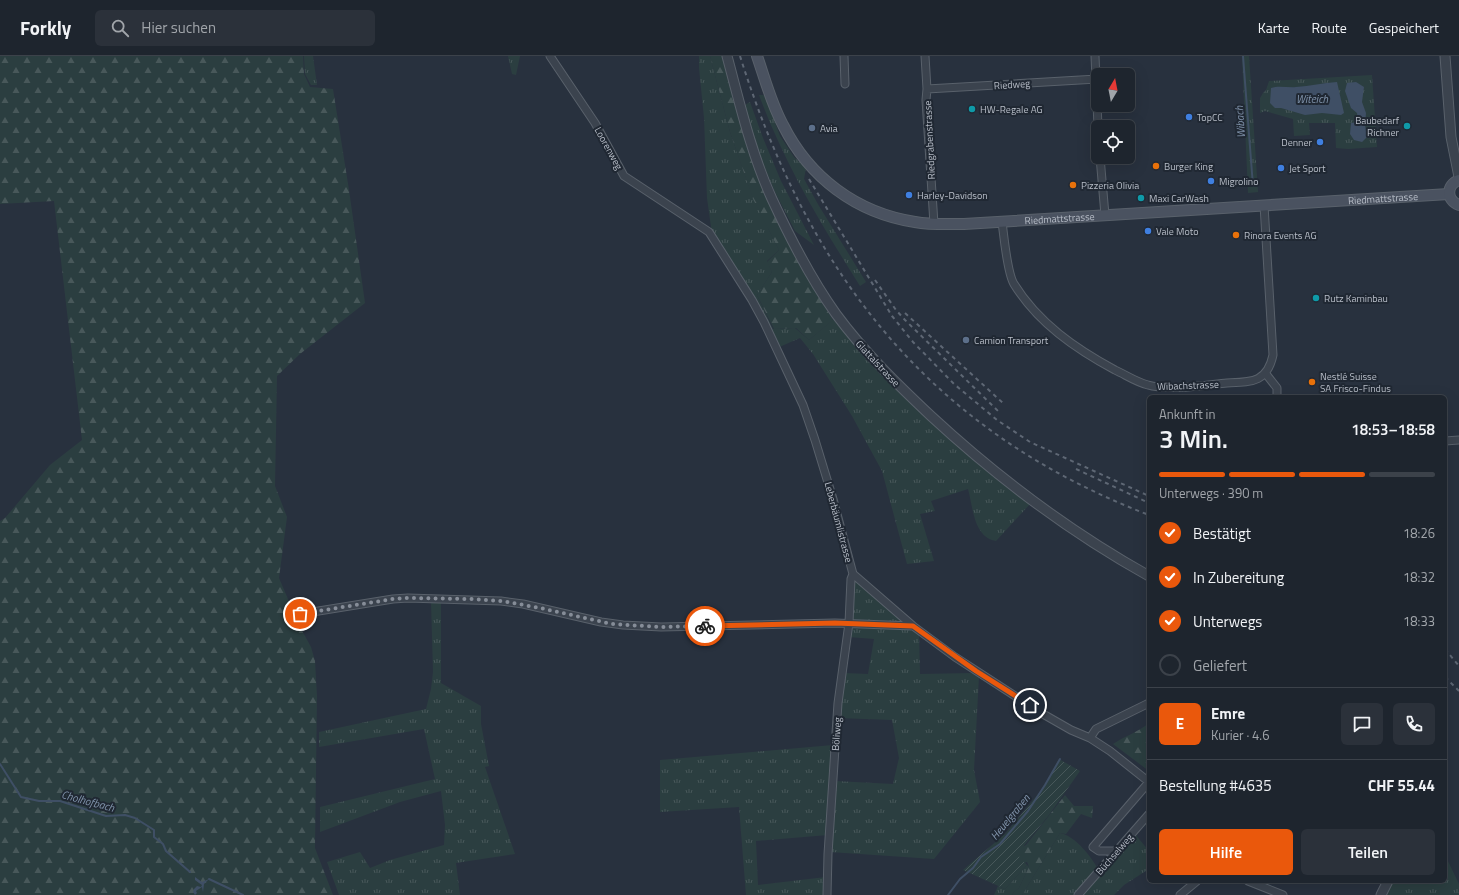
<!DOCTYPE html>
<html lang="de">
<head>
<meta charset="utf-8">
<style>
  body { margin:0; font-family:"Titillium Web",sans-serif; background:#2b313a; color:#f1f3f6; height:100vh; display:flex; flex-direction:column; font-size:15px; white-space:nowrap }
  * { box-sizing:border-box; margin:0 }
  p { font-size:13px; color:#a1a5aa }
  .icon { flex:none; width:22px; height:22px; fill:none; stroke:currentColor; stroke-width:2; stroke-linecap:round; stroke-linejoin:round }
  .map { position:relative; flex:1; overflow:hidden }
  .details { position:absolute; left:1147px; top:339px; width:300px; height:488px; display:flex; flex-direction:column; background:#1e252e; border-radius:6px; box-shadow:0 4px 16px #0002,0 0 0 1px #3c424a }
  .details>* { flex:none }
  .needle { width:26px; rotate:10deg }
  .tools { position:absolute; left:1091px; top:12px; display:grid; gap:8px }
  .tools a { display:grid; place-items:center; width:44px; height:44px; border-radius:6px; background:#1e252e; box-shadow:0 4px 16px #0002,0 0 0 1px #3c424a; font-size:20px }
  .pin { position:absolute; display:grid; place-items:center; width:34px; height:34px; color:#fff; margin:-17px; border:2px solid #fff; border-radius:50%; box-shadow:0 1px 4px #0007 }
  .courier { position:absolute; display:grid; place-items:center; width:40px; height:40px; margin:-20px; border:3px solid #ea580c; border-radius:50%; background:#fff; color:#222; box-shadow:0 1px 5px #0007 }
  .overview em { font-style:normal; font-weight:600 }
  .overview div { display:flex; flex-direction:column-reverse }
  .overview { display:flex; align-items:center; justify-content:space-between; height:68px; padding:0 12px }
  h1 { font-size:26px; font-weight:600; line-height:30px }
  .bar { display:grid; grid-template-columns:repeat(4,1fr); gap:6px 4px; align-content:center; height:48px; padding:0 12px }
  .bar i { height:5px; border-radius:3px; background:#3c424a }
  .bar .selected { background:#ea580c }
  .bar p { grid-column:span 4 }
  .line { display:flex; align-items:center; gap:10px; padding:0 12px; border-top:1px solid #3c424a }
  .line div { flex:1 }
  .round { display:grid; place-items:center; flex:none; width:42px; height:42px; border-radius:6px; background:#2b313a }
  ol { padding:0 12px; list-style:none }
  li { display:flex; align-items:center; gap:12px; height:44px }
  li p { margin-inline-start:auto }
  li .icon { padding:4px; border-radius:50%; background:#ea580c; color:#fff; stroke-width:4 }
  li:last-child { color:#a1a5aa }
  li i { width:22px; height:22px; border:2px solid #3c424a; border-radius:50% }
  .button { display:flex; gap:8px; margin-top:auto; padding:8px 12px }
  .button a { flex:1; height:46px; border-radius:6px; background:#ea580c; color:#fff; font-size:16px; font-weight:600; line-height:46px; text-align:center }
  .button a+a { background:#2b313a; color:#f1f3f6 }
  header { display:flex; align-items:center; gap:24px; box-sizing:border-box; height:56px; padding:0 20px; background:#1e252e; border-bottom:1px solid #3c424a }
  header strong { font-size:19px }
  nav { display:flex; gap:22px; margin-inline-start:auto; font-size:14px }
  .search { width:280px; height:36px; background:#2b313a; display:flex; align-items:center; gap:10px; box-sizing:border-box; padding:0 14px; border-radius:6px; color:#a1a5aa; font-size:15px }
  .map>svg:first-child { display:block }
  .grass { fill:url(#grass-tufts) }
  .forest { fill:url(#forest-firs) }
  .garden { fill:url(#garden-furrows) }
  .water { fill:#3f4f65 }
  .lines { fill:none; stroke-linecap:round; stroke-linejoin:round }
  .stream { stroke:#3f4f65; stroke-width:2 }
  .minor-casing { stroke:#59616b; stroke-width:9 }
  .tertiary-casing { stroke:#59616b; stroke-width:11 }
  .secondary-casing { stroke:#59616b; stroke-width:12 }
  .minor { stroke:#3b434e; stroke-width:7 }
  .tertiary { stroke:#3b434e; stroke-width:9 }
  .secondary { stroke:#4a5260; stroke-width:10 }
  .rail { stroke:#5e6774; stroke-width:2; stroke-dasharray:4 4; stroke-linecap:butt }
  .done { stroke:#868d98; stroke-width:4; stroke-dasharray:0 7.2 }
  .route { stroke:#ea580c; stroke-width:5 }
  .culture-dot { fill:#0f9aa8; stroke:#202833; stroke-width:1.5 }
  .shop-dot { fill:#3f7fe0; stroke:#202833; stroke-width:1.5 }
  .service-dot { fill:#5c6f8a; stroke:#202833; stroke-width:1.5 }
  .food-dot { fill:#e8710a; stroke:#202833; stroke-width:1.5 }
  .labels { text-anchor:middle; stroke-width:4; stroke-linejoin:round; paint-order:stroke }
  .street-label { font-size:10px; fill:#b8bec8; stroke:#202833 }
  .poi-label { font-size:10px; fill:#b8bec8; stroke:#202833; text-anchor:start }
  .water-label { font-size:11px; font-style:italic; fill:#8295ad; stroke:#202833 }
</style>
</head>
<body>
<header>
<strong>Forkly</strong>
<div class="search"><svg class="icon" aria-label="search" viewBox="0 0 24 24"><circle cx="10" cy="10" r="6"/><path d="M15 15l6 6"/></svg>Hier suchen</div>
<nav><a>Karte</a><a>Route</a><a>Gespeichert</a></nav>
</header>
<div class="map">
<svg width="1459" height="839" viewBox="0 0 1459 839">
  <defs>
    <pattern id="grass-tufts" width="24" height="20" patternUnits="userSpaceOnUse"><rect width="24" height="20" fill="#2b3e40"/><path d="M3 7l-1-3M5 7V3M7 7l1-3M15 17l-1-3M17 17v-4M19 17l1-3" fill="none" stroke="#48585a"/></pattern>
    <pattern id="forest-firs" width="22" height="20" patternUnits="userSpaceOnUse"><rect width="22" height="20" fill="#2b3e40"/><path d="M5 1l3.5 6h-7zM16 11l3.5 6h-7z" fill="#48585a"/></pattern>
    <pattern id="garden-furrows" width="10" height="10" patternUnits="userSpaceOnUse"><rect width="10" height="10" fill="#2b3e40"/><path d="M-1 1l2-2M0 10L10 0M9 11l2-2" fill="none" stroke="#48585a"/></pattern>
  </defs>
  <rect width="100%" height="100%" fill="#28313e"/>
  <path class="grass" d="M304,0H313L317,29H311L305,18Z
    M508,0H520L516,19L512,18Z
    M699,0H710L730,76L753,142L779,194L767,205L772,216L757,239L773,273L795,272L809,284L835,262L862,297L1031,447L996,485C973,481 973,450 968,433L931,445L935,455L920,458L934,505L907,508L882,415L852,360L813,298L800,282L777,292L712,178L707,142L704,62L699,12Z
    M1242,0H1249L1258,136L1248,137Z
    M1372,19L1377,91L1348,93L1336,92L1335,67H1309L1310,79L1294,80L1293,63L1265,55L1260,57V42L1263,37L1266,34L1269,25Z
    M759,39H765L780,80L794,101L806,112L804,123L819,150L866,226L860,230C821,168 785,109 759,39Z
    M750,46L763,82L781,125L814,189L795,175L775,136L756,91L745,49Z
    M854,520L919,576L920,618L975,617L979,620L974,714L980,746L934,803L830,796L835,725L893,728L899,702L892,664L839,662L844,617L868,618L874,583L849,581Z
    M431,545H441V627L481,650V668L489,710L485,711L515,798L456,807L460,839H339L327,806L360,796L370,812L390,804L444,789L445,769L441,735L400,746L320,776V751L435,723L424,673L319,691V676L426,653L431,633L433,616Z
    M833,689L828,779L756,785L758,829L826,821L825,839H746L739,751L660,756V704Z
    M1060,777C1076,780 1092,802 1100,816L1134,777L1149,795V813L1124,829L1114,839H1022Z
    M1445,799L1459,828V839H1385L1392,825H1445Z
    M1027,809L1029,811L1019,832L1014,836L1012,839H994L998,830L1005,833Z"/>
  <path class="forest" d="M0,0H303L304,18L310,31L333,33L349,134L365,247L300,298L277,320L275,430L287,461L279,522L300,571L311,591L315,605L317,640L315,792L333,839H0V465L5,462L50,409L82,384L54,145L0,148Z
    M710,0H722L736,54L749,91L811,229L833,264L809,284L796,272L774,273L757,239L772,216L767,206L779,194L753,143L730,76Z
    M1149,667V681L1146,692L1149,697V715L1113,688C1125,680 1138,676 1149,667Z
    M1065,739L1074,750H1093L1092,762L1081,758L1066,778L1060,777L1022,839H1012L1014,836L1019,832L1029,811L1027,806L1013,810L1014,795L1026,789Z"/>
  <path class="garden" d="M1059,703L1080,715L1049,759L1017,798L1027,809L1005,833L963,814L1006,777L1043,732Z"/>
  <path class="water" d="M1337,26L1344,57L1341,59L1322,57L1305,59L1281,52H1275L1270,47L1271,32C1279,29 1288,32 1296,31C1310,30 1323,27 1337,26Z
    M1356,26L1364,31L1362,46L1366,57L1365,69L1367,81L1362,86L1354,84L1350,78L1351,67L1358,66L1357,57L1351,52L1345,35L1347,27Z
    M195,821L202,826L209,823L204,828L203,836L202,831L196,835L197,837L195,839L193,836L194,833L197,830L201,831L202,829L199,827L195,824Z"/>
  <g class="lines">
    <path class="stream" d="M1243,0L1253,130
      M0,708L21,741L39,745H60L106,760L125,759L135,762L154,774V781L163,788L166,795L190,816
      M209,823L243,839
      M948,839L960,823L973,812L981,801L1000,788L1028,755L1045,729L1060,703"/>
    <g class="minor-casing">
      <path id="minor" d="M550,0L595,67L624,120L709,176L752,244L764,266L803,349L815,384L833,443L853,518L913,570L955,601L1043,658L1071,674L1090,682L1110,695L1149,726
        M844,0L845,28
        M925,0L927,33L926,44L934,168
        M1095,0L1098,71
        M927,33L1097,23
        M1100,101L1105,159
        M1002,166C1004,180 1007,217 1014,228C1038,267 1076,293 1115,314C1126,319 1136,326 1148,329C1168,335 1205,329 1227,327C1251,326 1267,327 1273,299L1264,149
        M1266,318L1277,332V341
        M1445,385L1459,384
        M300,558L393,543L408,542L501,545L523,548L601,566L623,569L661,571L835,567L913,570
        M1090,682L1096,673L1149,647
        M1116,795H1099L1093,791L1149,726
        M1248,825L1283,839
        M827,839L828,798L838,647L849,567L851,523L853,518
        M1078,839L1149,758
        M1180,839L1197,825"/>
    </g>
    <g class="tertiary-casing">
      <path id="tertiary" d="M727,0C740,48 751,97 772,143C790,182 811,223 836,258C864,296 897,328 931,360C997,421 1070,476 1149,520
        M1445,0L1451,81L1459,121
        M1381,839L1388,825"/>
    </g>
    <g class="secondary-casing">
      <g id="secondary">
        <path id="s1" d="M757,0C765,23 771,47 783,69C809,121 856,157 915,166C931,169 948,168 964,168L1449,138"/>
        <path d="M1459,124C1446,129 1446,144 1459,149"/>
      </g>
    </g>
    <use href="#minor" class="minor"/>
    <use href="#tertiary" class="tertiary"/>
    <use href="#secondary" class="secondary"/>
    <path class="rail" d="M740,0C809,219 930,375 1149,459
      M809,123L892,260L913,286L954,328L997,364L1030,386L1149,440
      M875,224L896,254L905,264L998,355
      M905,257L1004,348
      M1076,413L1149,447
      M1445,571V572
      M1445,593L1459,610
      M1445,621L1459,635"/>
  </g>
  <g class="lines">
    <path class="done" d="M300,558L393,543L408,542L470,543L502,545L540,552L612,568L661,571L705,570"/>
    <path class="route" d="M705,570L835,567L913,570L976,615L1030,649"/>
  </g>
  <g class="culture-dot">
    <circle cx="972" cy="53" r="4"/>
    <circle cx="1407" cy="70" r="4"/>
    <circle cx="1141" cy="142" r="4"/>
    <circle cx="1316" cy="242" r="4"/>
  </g>
  <g class="shop-dot">
    <circle cx="1189" cy="61" r="4"/>
    <circle cx="1320" cy="86" r="4"/>
    <circle cx="1281" cy="112" r="4"/>
    <circle cx="1211" cy="125" r="4"/>
    <circle cx="909" cy="139" r="4"/>
    <circle cx="1148" cy="175" r="4"/>
  </g>
  <g class="service-dot">
    <circle cx="812" cy="72" r="4"/>
    <circle cx="966" cy="284" r="4"/>
  </g>
  <g class="food-dot">
    <circle cx="1156" cy="110" r="4"/>
    <circle cx="1073" cy="129" r="4"/>
    <circle cx="1236" cy="179" r="4"/>
    <circle cx="1312" cy="326" r="4"/>
  </g>
  <g class="labels">
    <g class="street-label">
      <text transform="translate(1012 28) rotate(-4)" y="4">Riedweg</text>
      <text transform="translate(929 84) rotate(-93)" y="4">Riedgrabenstrasse</text>
      <text transform="translate(609 92) rotate(61)" y="4">Loorenweg</text>
      <text dy="4" stroke="none"><textPath href="#s1" startOffset="713">Riedmattstrasse</textPath></text>
      <text dy="4" stroke="none"><textPath href="#s1" startOffset="389">Riedmattstrasse</textPath></text>
      <text transform="translate(878 307) rotate(47)" y="4">Glattalstrasse</text>
      <text transform="translate(1188 329) rotate(-2)" y="4">Wibachstrasse</text>
      <text transform="translate(839 466) rotate(75)" y="4">Leberbäumlistrasse</text>
      <text transform="translate(836 678) rotate(-86)" y="4">Böliweg</text>
      <text transform="translate(1114 798) rotate(-49)" y="4">Büchselweg</text>
    </g>
    <g class="poi-label">
      <text x="980" y="57">HW-Regale AG</text>
      <text x="1197" y="65">TopCC</text>
      <text x="1399" y="68" text-anchor="end">Baubedarf<tspan x="1399" dy="12">Richner</tspan></text>
      <text x="820" y="76">Avia</text>
      <text x="1312" y="90" text-anchor="end">Denner</text>
      <text x="1164" y="114">Burger King</text>
      <text x="1289" y="116">Jet Sport</text>
      <text x="1219" y="129">Migrolino</text>
      <text x="1081" y="133">Pizzeria Olivia</text>
      <text x="917" y="143">Harley-Davidson</text>
      <text x="1149" y="146">Maxi CarWash</text>
      <text x="1156" y="179">Vale Moto</text>
      <text x="1244" y="183">Rinora Events AG</text>
      <text x="1324" y="246">Rutz Kaminbau</text>
      <text x="974" y="288">Camion Transport</text>
      <text x="1320" y="324">Nestlé Suisse<tspan x="1320" dy="12">SA Frisco-Findus</tspan></text>
    </g>
    <g class="water-label">
      <text x="1312" y="47">Witeich</text>
      <text transform="translate(1240 66) rotate(-94)" y="4">Wibach</text>
      <text transform="translate(88 745) rotate(15)" y="4">Cholhofbach</text>
      <text transform="translate(1010 761) rotate(-51)" y="4">Heuelgraben</text>
    </g>
  </g>
</svg>
<div class="tools">
<a><svg class="needle" viewBox="-14 -14 28 28"><path d="M0-13l5 13h-10z" fill="#e53935"/><path d="M0 13l5-13h-10z" fill="#a1a5aa"/></svg></a>
<a><svg class="icon" aria-label="locate" viewBox="0 0 24 24"><circle cx="12" cy="12" r="6"/><path d="M12 2v4M12 18v4M2 12h4M18 12h4"/></svg></a>
</div>
<div class="pin" style="left:300px;top:558px;background:#ea580c"><svg class="icon" aria-label="bag" viewBox="0 0 24 24"><path d="M5 8h14l-1 12H6zM9 8a3 3 0 0 1 6 0"/></svg></div>
<div class="pin" style="left:1030px;top:649px;background:#1f2937"><svg class="icon" aria-label="home" viewBox="0 0 24 24"><path d="M3 11l9-7 9 7M6 9v11h12V9"/></svg></div>
<div class="courier" style="left:705px;top:570px"><svg class="icon" aria-label="bike" viewBox="0 0 24 24"><circle cx="6" cy="16" r="4"/><circle cx="18" cy="16" r="4"/><path d="M6 16l4-8h5l3 8M10 8l3 8H6M13 5h3"/></svg></div>
<section class="details">
<div class="overview"><div><h1>3 Min.</h1><p>Ankunft in</p></div><em>18:53–18:58</em></div>
<div class="bar"><i class="selected"></i><i class="selected"></i><i class="selected"></i><i></i><p>Unterwegs · 390 m</p></div>
<ol>
<li><svg class="icon" aria-label="check" viewBox="0 0 24 24"><path d="M5 12l5 5 9-10"/></svg>Bestätigt<p>18:26</p></li>
<li><svg class="icon" aria-label="check" viewBox="0 0 24 24"><path d="M5 12l5 5 9-10"/></svg>In Zubereitung<p>18:32</p></li>
<li><svg class="icon" aria-label="check" viewBox="0 0 24 24"><path d="M5 12l5 5 9-10"/></svg>Unterwegs<p>18:33</p></li>
<li><i></i>Geliefert</li>
</ol>
<div class="line" style="height:72px"><b class="round" style="background:#ea580c;color:#fff">E</b><div><b>Emre</b><p>Kurier · 4.6</p></div><a class="round"><svg class="icon" aria-label="chat" viewBox="0 0 24 24"><path d="M4 5h16v11H9l-5 4z"/></svg></a><a class="round"><svg class="icon" aria-label="phone" viewBox="0 0 24 24"><path d="M5 4h4l2 5-3 2q2 4 5 5l2-3 5 2v4C11 20 4 13 5 4z"/></svg></a></div>
<div class="line" style="height:52px"><div>Bestellung #4635</div><b>CHF 55.44</b></div>
<div class="button"><a>Hilfe</a><a>Teilen</a></div>
</section>
</div>
</body>
</html>
